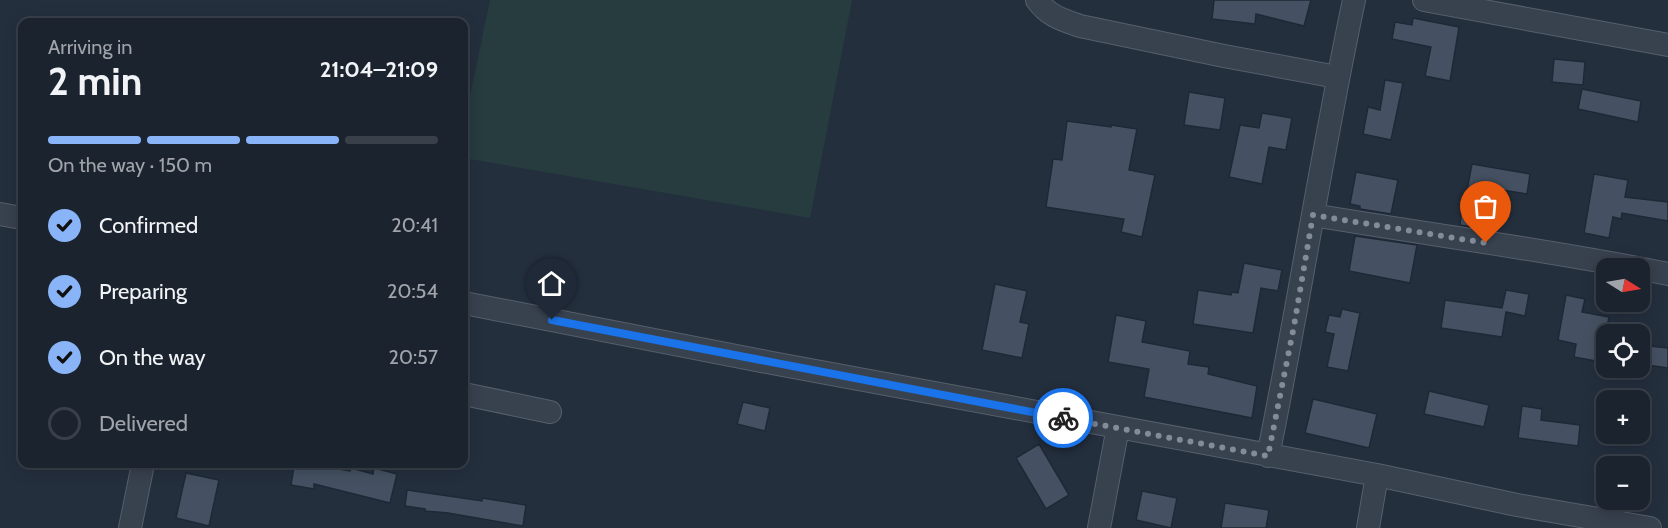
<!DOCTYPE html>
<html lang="en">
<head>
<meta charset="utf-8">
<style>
  body { margin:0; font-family:Cabin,sans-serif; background:#282f3a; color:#f1f3f6; height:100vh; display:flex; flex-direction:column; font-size:22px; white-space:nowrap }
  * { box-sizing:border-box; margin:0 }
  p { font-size:20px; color:#a0a4aa }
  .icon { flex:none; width:33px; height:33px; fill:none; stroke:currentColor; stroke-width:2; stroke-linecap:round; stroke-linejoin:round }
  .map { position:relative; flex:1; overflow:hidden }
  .panel { position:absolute; left:18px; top:18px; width:450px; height:450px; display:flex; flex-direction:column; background:#1b232e; border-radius:12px; box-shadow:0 3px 15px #0003,0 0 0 2px #39404a }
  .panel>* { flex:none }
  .needle { width:39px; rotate:101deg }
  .tools { position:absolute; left:1596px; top:258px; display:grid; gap:12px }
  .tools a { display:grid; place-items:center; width:54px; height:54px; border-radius:12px; background:#1b232e; box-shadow:0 3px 15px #0003,0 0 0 2px #39404a; font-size:30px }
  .pin { position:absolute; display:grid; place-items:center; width:51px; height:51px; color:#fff; margin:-62px -26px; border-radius:50% 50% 50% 0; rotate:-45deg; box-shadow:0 0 6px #0007 }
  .pin .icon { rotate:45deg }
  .courier { position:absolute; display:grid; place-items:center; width:60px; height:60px; margin:-30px; border:4px solid #1a73e8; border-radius:50%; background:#fff; color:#222; box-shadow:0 2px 8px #0007 }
  .overview em { font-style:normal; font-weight:700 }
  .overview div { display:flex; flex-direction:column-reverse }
  .overview { display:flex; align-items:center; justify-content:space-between; height:102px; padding:0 30px }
  h1 { font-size:39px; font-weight:700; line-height:45px }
  .bar { display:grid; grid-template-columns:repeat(4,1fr); gap:9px 6px; align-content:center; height:72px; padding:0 30px }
  .bar i { height:8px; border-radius:4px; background:#39404a }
  .bar .active { background:#8ab4f8 }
  .bar p { grid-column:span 4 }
  ol { padding:0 30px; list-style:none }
  li { display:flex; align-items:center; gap:18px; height:66px }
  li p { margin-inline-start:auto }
  li .icon { padding:6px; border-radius:50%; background:#8ab4f8; color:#111; stroke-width:4 }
  li:last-child { color:#a0a4aa }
  li i { width:33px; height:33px; border:3px solid #39404a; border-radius:50% }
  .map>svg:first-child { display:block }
  .green { fill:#263c3f }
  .building { fill:#455162; stroke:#1f2835; stroke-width:1.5 }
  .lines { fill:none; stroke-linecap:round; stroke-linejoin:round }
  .street-casing { stroke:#565f6c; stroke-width:24 }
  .street { stroke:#38414e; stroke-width:22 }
  .done { stroke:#828b98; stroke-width:6; stroke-dasharray:0 10.8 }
  .route { stroke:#1a73e8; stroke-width:8 }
</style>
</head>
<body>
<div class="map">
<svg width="1668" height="528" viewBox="0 0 1668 528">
  <rect width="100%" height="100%" fill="#242f3e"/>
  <path class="green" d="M490,0H852L810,218L464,158V125Z"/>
  <path class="building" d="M1214,0H1311L1304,26L1256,14L1255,24L1212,19Z
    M1413,18L1459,27L1450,81L1425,76L1431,47L1392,39L1395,22L1412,25Z
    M1554,59L1585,62L1583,85L1552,82Z
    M1385,80L1403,83L1391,140L1363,134L1368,107L1380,110Z
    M1582,89L1641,101L1638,122L1578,109Z
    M1189,92L1225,98L1220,130L1184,125Z
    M1262,113L1292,118L1286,150L1269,147L1262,184L1229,177L1240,125L1259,128Z
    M1067,121L1111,127V125L1137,129L1129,170L1155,175L1142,237L1121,232L1124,219L1046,207L1053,159L1062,160Z
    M1472,164L1530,174L1527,194L1496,189L1492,230L1460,225L1462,206H1464Z
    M1356,172L1398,180L1391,214L1360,209V206L1350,204Z
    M1594,174L1628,180L1625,197L1668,202V221L1622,213L1621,219L1613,217L1609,238L1584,233Z
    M1355,236L1417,245L1410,283L1349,271Z
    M1244,263L1282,270L1278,291L1261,288L1253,333L1193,324L1198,290L1231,295L1232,292L1238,293Z
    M995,284L1027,291L1020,322L1029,324L1022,358L982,350Z
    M1506,290L1529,294L1525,316L1506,312L1502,337L1441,328L1445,300L1502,308Z
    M1566,295L1585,299L1582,312L1609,317L1601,362L1574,357L1576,344L1558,340Z
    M1342,309L1360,313L1348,371L1327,367L1334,334L1325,332L1329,315L1340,317Z
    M1116,315L1146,321L1142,342L1190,351L1188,364L1209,367L1208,374L1257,386L1252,418L1144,397L1149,369L1108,362Z
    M1640,345L1668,348V368L1640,364Z
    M1429,391L1489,405L1484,427L1424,414Z
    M1313,399L1377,414L1369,448L1305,433Z
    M743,402L770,408L765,431L737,424Z
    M1522,406L1542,409L1541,420L1580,425L1578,446L1518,438Z
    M1039,444L1069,495L1046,509L1016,458Z
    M309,464L350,471L351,468L373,474L374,468L397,474L390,503L314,484V489L291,485L294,466L308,468Z
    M186,473L219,480L209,526L176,518Z
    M407,490L482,501V498L526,505L523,526L448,513L425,511V509L405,506Z
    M1142,491L1177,498L1171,528L1136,520Z
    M1225,503L1269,510L1266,528H1221Z"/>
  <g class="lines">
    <g class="street-casing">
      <path id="street" d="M1037,0C1048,16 1063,20 1080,26L1224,56L1337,77
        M1424,0L1668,45
        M0,214L22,218
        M1313,215C1431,235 1550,250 1668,274
        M464,303L772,363L1377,475L1517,505L1650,528
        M464,394L550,412
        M1268,456C1299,304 1322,151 1354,0
        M130,528L143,464
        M1099,528L1118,427
        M1368,528L1377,475"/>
    </g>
    <use href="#street" class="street"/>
  </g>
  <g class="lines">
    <path class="done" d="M1063,418L1268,456L1294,326L1313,215L1486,243"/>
    <path class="route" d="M552,320L1063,418"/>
  </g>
</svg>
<div class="tools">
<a><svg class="needle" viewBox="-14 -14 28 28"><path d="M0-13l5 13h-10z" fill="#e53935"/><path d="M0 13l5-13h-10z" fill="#a0a4aa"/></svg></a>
<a><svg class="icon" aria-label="locate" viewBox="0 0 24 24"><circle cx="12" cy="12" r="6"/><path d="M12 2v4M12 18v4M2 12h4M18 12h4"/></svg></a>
<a>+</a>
<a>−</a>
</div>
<div class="pin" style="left:1486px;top:243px;background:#ea580c"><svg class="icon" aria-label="bag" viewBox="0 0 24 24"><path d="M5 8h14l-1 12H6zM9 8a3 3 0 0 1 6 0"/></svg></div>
<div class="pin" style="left:552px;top:320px;background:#1f2937"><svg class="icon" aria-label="home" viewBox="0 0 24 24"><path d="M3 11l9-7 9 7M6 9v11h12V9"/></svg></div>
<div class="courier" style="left:1063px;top:418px"><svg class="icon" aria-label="bike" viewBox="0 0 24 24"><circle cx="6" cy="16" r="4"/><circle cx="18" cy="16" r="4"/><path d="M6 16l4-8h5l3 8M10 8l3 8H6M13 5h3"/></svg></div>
<section class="panel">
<div class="overview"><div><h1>2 min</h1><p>Arriving in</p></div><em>21:04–21:09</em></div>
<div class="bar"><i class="active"></i><i class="active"></i><i class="active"></i><i></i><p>On the way · 150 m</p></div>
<ol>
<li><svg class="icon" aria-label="check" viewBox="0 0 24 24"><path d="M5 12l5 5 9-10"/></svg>Confirmed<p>20:41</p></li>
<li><svg class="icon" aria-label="check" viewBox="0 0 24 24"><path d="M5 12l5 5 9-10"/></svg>Preparing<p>20:54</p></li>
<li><svg class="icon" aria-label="check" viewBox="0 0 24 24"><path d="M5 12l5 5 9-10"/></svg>On the way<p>20:57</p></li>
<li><i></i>Delivered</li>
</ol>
</section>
</div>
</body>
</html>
